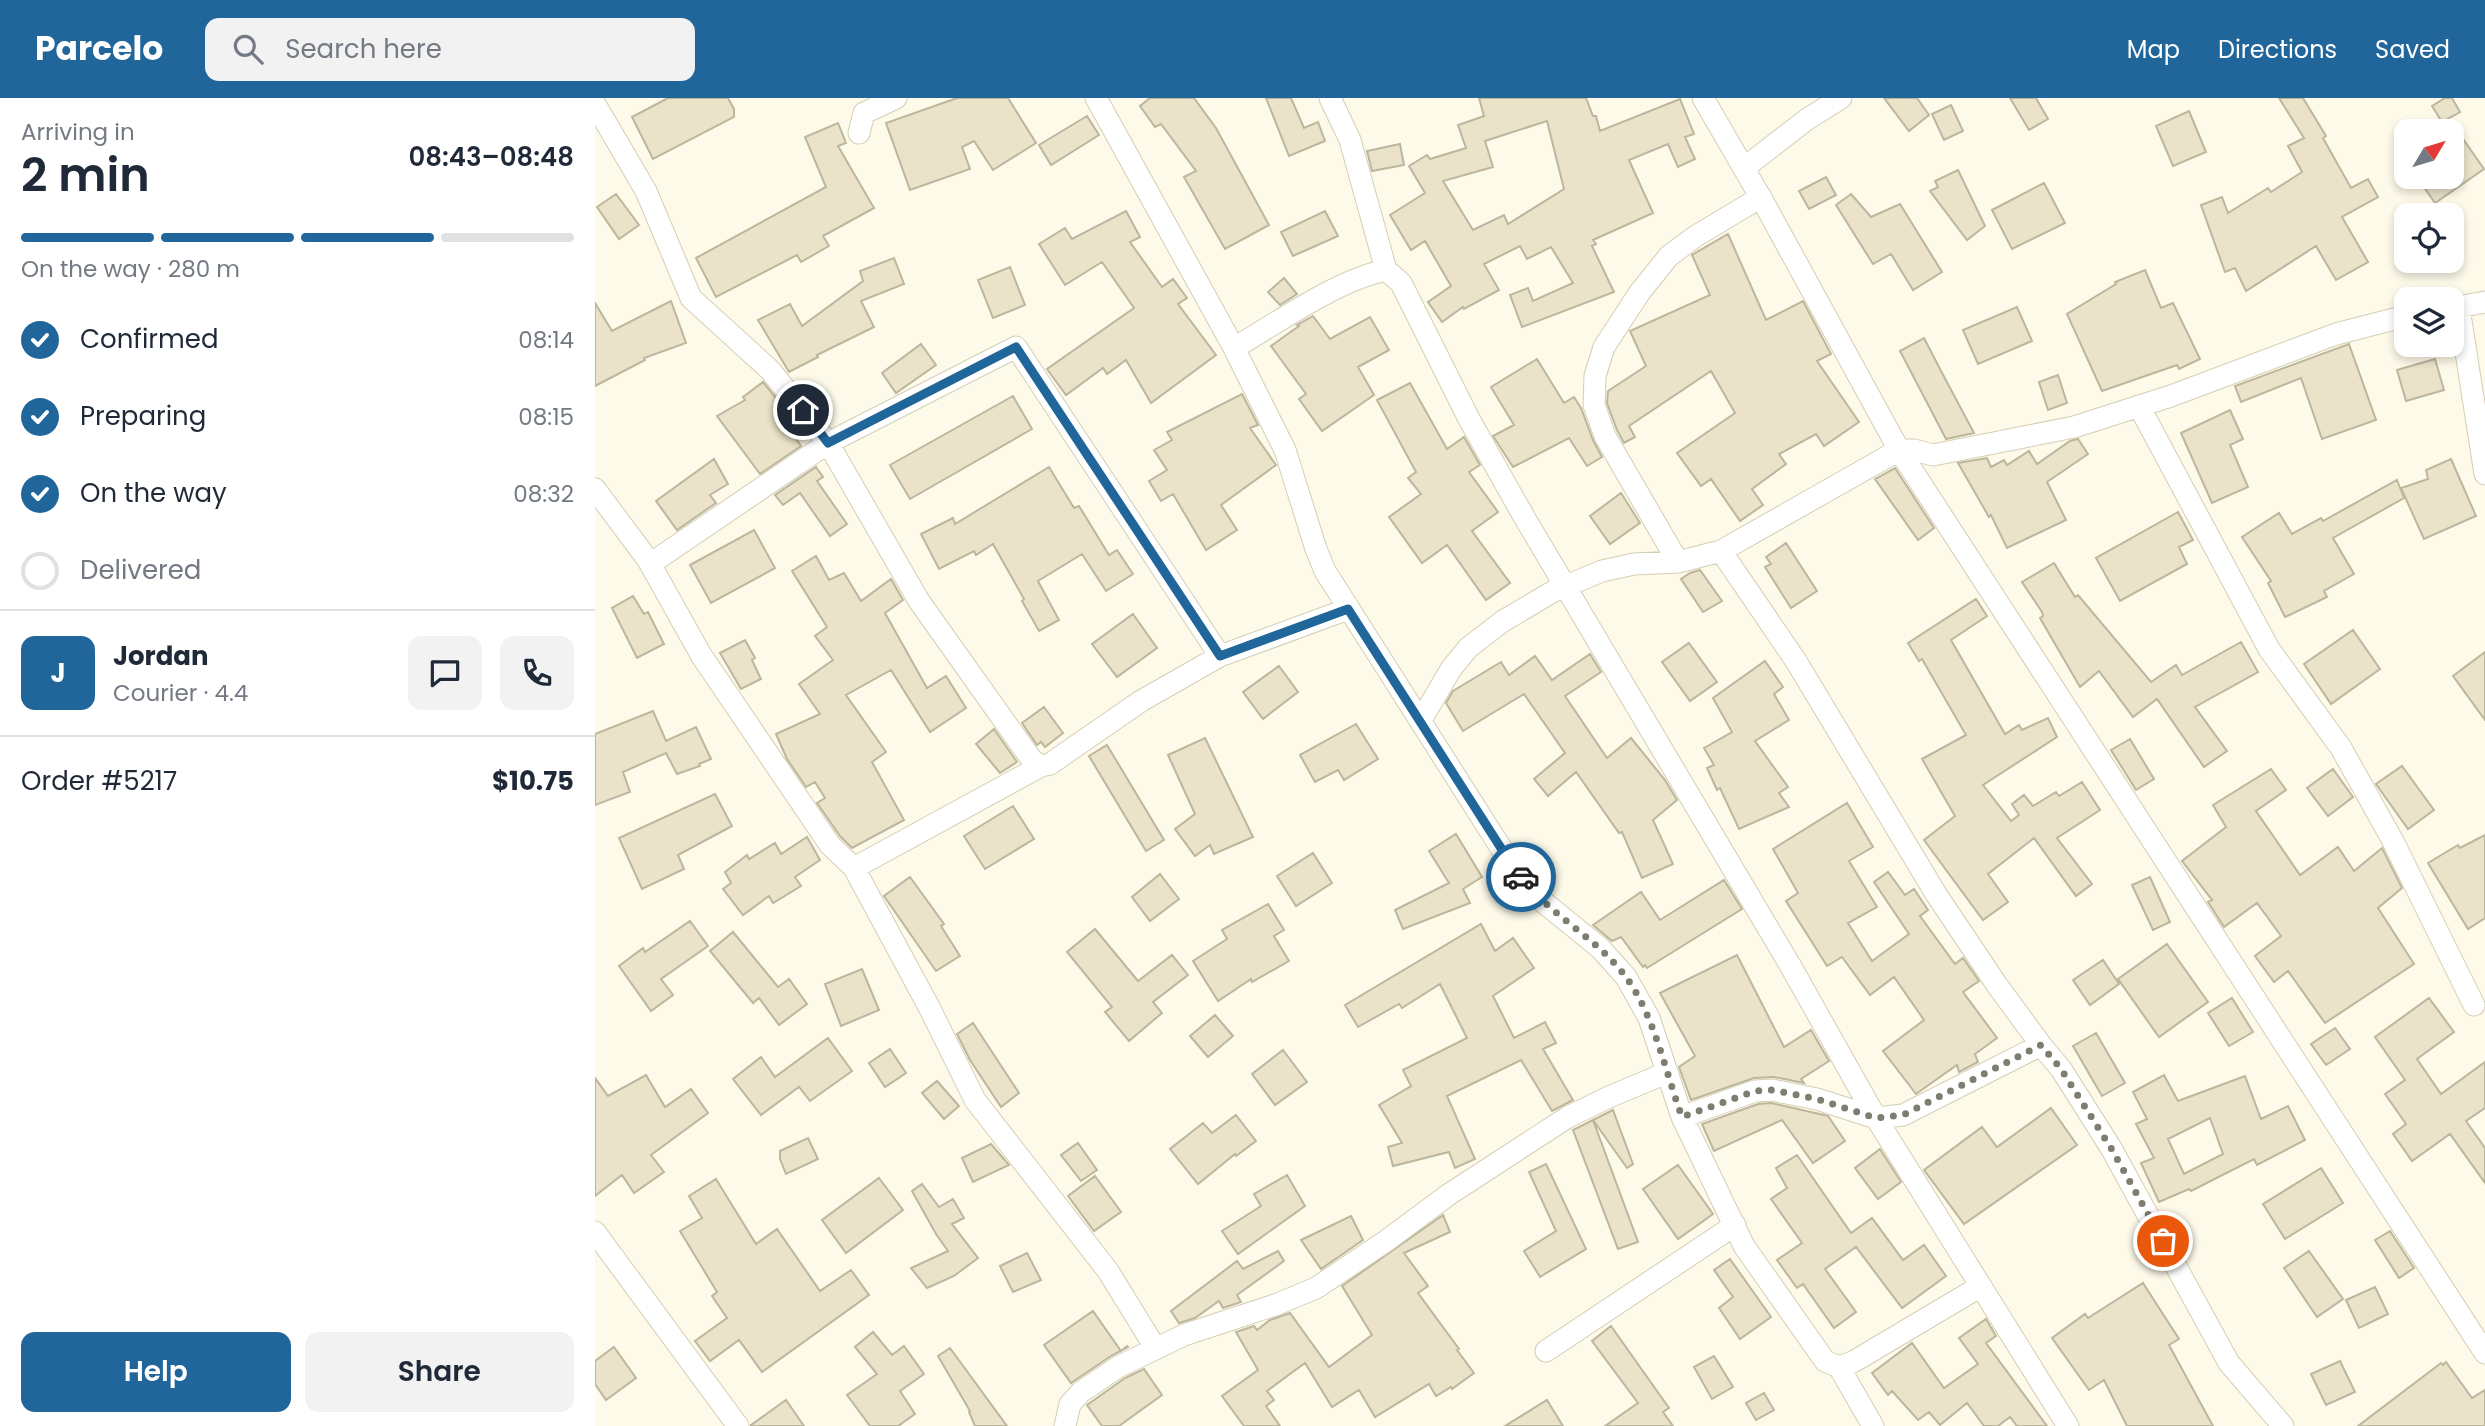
<!DOCTYPE html>
<html lang="en">
<head>
<meta charset="utf-8">
<style>
  body { margin:0; font-family:Poppins,sans-serif; background:#f2f2f3; color:#1f2937; height:100vh; display:flex; flex-direction:column; font-size:26px; white-space:nowrap }
  * { box-sizing:border-box; margin:0 }
  p { font-size:23px; color:#747a83 }
  .icon { flex:none; width:38px; height:38px; fill:none; stroke:currentColor; stroke-width:2; stroke-linecap:round; stroke-linejoin:round }
  .map { position:relative; flex:1; overflow:hidden }
  .panel { display:flex; flex-direction:column; background:#fff; width:595px }
  .panel>* { flex:none }
  .needle { width:46px; rotate:52deg }
  .fabs { position:absolute; left:1799px; top:21px; display:grid; gap:14px }
  .fabs a { display:grid; place-items:center; width:70px; height:70px; border-radius:14px; background:#fff; box-shadow:0 4px 10px #0003; font-size:35px }
  .pin { position:absolute; display:grid; place-items:center; width:60px; height:60px; color:#fff; margin:-30px; border:4px solid #fff; border-radius:50%; box-shadow:0 2px 7px #0007 }
  .courier { position:absolute; display:grid; place-items:center; width:70px; height:70px; margin:-35px; border:5px solid #20669a; border-radius:50%; background:#fff; color:#222; box-shadow:0 2px 9px #0007 }
  .headline em { font-style:normal; font-weight:600 }
  .headline div { display:flex; flex-direction:column-reverse }
  .headline { display:flex; align-items:center; justify-content:space-between; height:119px; padding:0 21px }
  h1 { font-size:46px; font-weight:600; line-height:52px }
  .bar { display:grid; grid-template-columns:repeat(4,1fr); gap:10px 7px; align-content:center; height:84px; padding:0 21px }
  .bar i { height:9px; border-radius:5px; background:#e0e1e3 }
  .bar .active { background:#20669a }
  .bar p { grid-column:span 4 }
  .line { display:flex; align-items:center; gap:18px; padding:0 21px; border-top:2px solid #e0e1e3 }
  .line div { flex:1 }
  .round { display:grid; place-items:center; flex:none; width:74px; height:74px; border-radius:14px; background:#f2f2f3 }
  ol { padding:0 21px; list-style:none }
  li { display:flex; align-items:center; gap:21px; height:77px }
  li p { margin-inline-start:auto }
  li .icon { padding:7px; border-radius:50%; background:#20669a; color:#fff; stroke-width:4 }
  li:last-child { color:#747a83 }
  li i { width:38px; height:38px; border:4px solid #e0e1e3; border-radius:50% }
  .cta { display:flex; gap:14px; margin-top:auto; padding:14px 21px }
  .cta a { flex:1; height:80px; border-radius:14px; background:#20669a; color:#fff; font-size:28px; font-weight:600; line-height:80px; text-align:center }
  .cta a+a { background:#f2f2f3; color:#1f2937 }
  header { display:flex; align-items:center; gap:42px; box-sizing:border-box; height:98px; padding:0 35px; background:#20669a; color:#fff }
  header strong { font-size:33px }
  nav { display:flex; gap:38px; margin-inline-start:auto; font-size:24px }
  .search { width:490px; height:63px; background:#f2f2f3; display:flex; align-items:center; gap:18px; box-sizing:border-box; padding:0 24px; border-radius:14px; color:#747a83; font-size:26px }
  main { display:flex; flex:1; min-height:0 }
  .map>svg:first-child { display:block }
  .building { fill:#eae3c9; stroke:#bcb69c; stroke-width:2; fill-rule:evenodd }
  .lines { fill:none; stroke-linecap:round; stroke-linejoin:round }
  .minor-casing { stroke:#d4ceb4; stroke-width:23 }
  .minor { stroke:#fff; stroke-width:21 }
  .done { stroke:#7f7d70; stroke-width:7; stroke-dasharray:0 12.6 }
  .route { stroke:#20669a; stroke-width:9 }
</style>
</head>
<body>
<header>
<strong>Parcelo</strong>
<div class="search"><svg class="icon" aria-label="search" viewBox="0 0 24 24"><circle cx="10" cy="10" r="6"/><path d="M15 15l6 6"/></svg>Search here</div>
<nav><a>Map</a><a>Directions</a><a>Saved</a></nav>
</header>
<main>
<section class="panel">
<div class="headline"><div><h1>2 min</h1><p>Arriving in</p></div><em>08:43–08:48</em></div>
<div class="bar"><i class="active"></i><i class="active"></i><i class="active"></i><i></i><p>On the way · 280 m</p></div>
<ol>
<li><svg class="icon" aria-label="check" viewBox="0 0 24 24"><path d="M5 12l5 5 9-10"/></svg>Confirmed<p>08:14</p></li>
<li><svg class="icon" aria-label="check" viewBox="0 0 24 24"><path d="M5 12l5 5 9-10"/></svg>Preparing<p>08:15</p></li>
<li><svg class="icon" aria-label="check" viewBox="0 0 24 24"><path d="M5 12l5 5 9-10"/></svg>On the way<p>08:32</p></li>
<li><i></i>Delivered</li>
</ol>
<div class="line" style="height:126px"><b class="round" style="background:#20669a;color:#fff">J</b><div><b>Jordan</b><p>Courier · 4.4</p></div><a class="round"><svg class="icon" aria-label="chat" viewBox="0 0 24 24"><path d="M4 5h16v11H9l-5 4z"/></svg></a><a class="round"><svg class="icon" aria-label="phone" viewBox="0 0 24 24"><path d="M5 4h4l2 5-3 2q2 4 5 5l2-3 5 2v4C11 20 4 13 5 4z"/></svg></a></div>
<div class="line" style="height:91px"><div>Order #5217</div><b>$10.75</b></div>
<div class="cta"><a>Help</a><a>Share</a></div>
</section>
<div class="map">
<svg width="1890" height="1328" viewBox="0 0 1890 1328">
  <rect width="100%" height="100%" fill="#fefaea"/>
  <path class="building" d="M73,0H133L139,11V19L58,61L37,19Z
    M362,0H413L441,45L398,72L379,43L367,49L375,71L315,92L291,25Z
    M555,0H599L621,30L674,127L630,151L589,79L601,73L566,26L560,29L545,8Z
    M671,0H696L709,30L723,24L730,43L694,58Z
    M884,0H991L998,18H1001L1005,33L1085,1L1099,36L1090,39L1100,61L1083,69L1073,46L1034,62L1058,115L998,142L1001,146L997,148L1019,194L927,229L915,197L933,190L938,203L978,185L956,149L932,161L925,148L889,166L904,192L869,211L868,209L847,224L833,204L856,188L830,143L816,152L795,117L830,95L814,68L832,57L835,61L871,50L863,27L889,18ZM952,23L969,91L913,126L909,117L878,132L848,83L898,69L890,43Z
    M1289,0H1322L1334,17L1314,33Z
    M1415,0H1441L1453,21L1434,32Z
    M1684,0H1708L1731,38L1728,40L1756,90L1773,81L1783,99L1747,119L1773,164L1741,182L1721,148L1651,193L1640,170L1630,174L1606,107L1627,99L1633,115L1673,90L1676,94L1707,74L1693,48L1709,40Z
    M1850,0H1857L1865,14L1847,24L1837,8Z
    M1356,7L1368,33L1349,42L1337,16Z
    M1594,13L1611,54L1578,68L1561,28Z
    M492,18L504,37L456,67L444,47Z
    M243,25L251,45L243,48L279,110L228,138L234,148L206,164L202,157L121,199L101,160L231,89L210,39Z
    M1857,25L1889,71L1840,105L1822,79H1857Z
    M805,46L809,67L777,73L772,53Z
    M1363,72L1390,128L1372,142L1335,93L1343,89L1340,83Z
    M1231,79L1241,97L1214,111L1204,93Z
    M1449,85L1470,125L1417,151L1397,112Z
    M21,96L44,127L24,141L2,109Z
    M1256,96L1276,119L1305,106L1347,174L1318,192L1296,156L1278,166L1241,107Z
    M531,113L545,139L535,144L567,189L578,181L592,200L583,206L621,257L556,305L531,262L512,276L508,270L471,297L452,271L539,210L507,164L470,187L444,146L470,130L477,141Z
    M730,113L743,138L698,158L686,134Z
    M1133,136L1171,222L1208,203L1236,256L1222,263L1264,324L1229,348L1221,336L1184,356L1191,366L1157,391L1168,407L1145,423L1116,381L1106,388L1082,355L1140,315L1116,273L1034,328L1040,339L1029,345L1022,332L1012,305L1013,293L1051,268L1035,233L1115,197L1097,157Z
    M299,160L309,186L266,203L279,229L222,257L223,259L194,274L163,222L195,206L207,228L268,183L265,173Z
    M415,169L430,207L398,220L383,182Z
    M1550,172L1566,210L1578,205L1605,261L1584,271L1582,267L1507,293L1472,216L1521,186L1520,184Z
    M689,180L702,196L685,207L673,194Z
    M76,203L91,245L49,260L50,262L0,288V205L17,233Z
    M1422,209L1437,243L1383,266L1368,232Z
    M718,218L735,241L775,219L794,252L763,269L779,297L727,333L704,301L711,296L676,248L704,228L702,227Z
    M1329,240L1345,271L1379,335L1351,341L1305,253Z
    M326,246L341,267L301,295L287,275Z
    M1754,246L1781,322L1727,341L1706,280L1646,304L1640,288Z
    M942,261L969,305L979,299L986,310L998,342L1007,359L992,368L974,340L918,369L898,338L919,327L896,289Z
    M1840,261L1849,292L1811,303L1802,272Z
    M1463,277L1472,305L1453,312L1444,284Z
    M168,284L205,330L197,335L206,348L165,376L122,318L150,302L148,299Z
    M815,285L852,351L869,339L885,367L874,374L903,414L877,433L915,485L891,502L852,447L827,465L794,419L826,396L813,380L821,374L782,302Z
    M647,296L663,327L655,330L681,367L626,407L642,432L611,452L578,396L566,403L554,383L572,372L559,352L577,342L572,334Z
    M418,298L437,331L315,401L295,367Z
    M1635,312L1648,341L1635,347L1653,389L1617,405L1586,335Z
    M1483,341L1493,356L1452,384L1471,422L1412,450L1396,417L1394,419L1363,365L1392,360L1396,369L1409,362L1412,367L1434,353L1442,366L1475,343Z
    M119,361L133,386L115,397L121,405L82,432L61,403Z
    M1856,361L1881,418L1829,441L1806,390L1833,381L1831,372Z
    M221,369L228,379L222,383L252,426L235,438L205,395L188,407L180,397Z
    M454,369L479,410L484,408L514,457L522,452L538,476L511,493L487,456L443,483L464,522L444,533L427,503L429,501L398,446L381,457L379,453L344,471L326,436L358,420L360,426Z
    M1300,370L1339,430L1323,442L1280,381Z
    M1802,382L1809,400L1738,440L1759,476L1729,493L1732,499L1690,519L1673,485L1676,483L1647,439L1684,415L1697,436L1726,420L1728,423Z
    M1026,395L1045,425L1015,446L995,418Z
    M1583,414L1598,442L1584,449L1592,466L1525,503L1501,460Z
    M159,432L180,470L116,505L95,467Z
    M1191,445L1222,493L1196,510L1170,469L1176,466L1171,459Z
    M221,458L234,482L249,475L266,503L296,481L308,502L290,515L332,590L351,578L371,610L335,634L296,572L251,597L291,654L277,664L309,722L257,750L245,738L222,705L230,700L220,684L211,689L192,661L181,636L225,616L204,586L238,562L220,538L232,529L197,473Z
    M1459,465L1480,499L1483,497L1556,584L1581,567L1587,577L1646,544L1663,574L1600,609L1632,653L1609,669L1562,601L1538,619L1504,573L1485,589L1445,520L1448,518L1447,514L1427,484Z
    M1105,472L1127,503L1108,514L1086,481L1095,475Z
    M38,498L49,516L53,514L69,546L42,560L17,510Z
    M1381,501L1392,518L1356,542L1410,636L1424,627L1427,632L1453,620L1462,639L1388,687L1416,723L1424,717L1417,706L1429,697L1438,708L1461,694L1464,698L1487,684L1505,712L1462,740L1497,786L1481,798L1439,740L1393,776L1413,804L1388,822L1329,742L1360,718L1327,661L1371,637L1327,561L1324,563L1313,545Z
    M538,516L562,550L522,579L497,546Z
    M1758,532L1785,571L1736,606L1709,566Z
    M150,542L160,560L157,562L166,581L146,591L125,555Z
    M1094,545L1122,584L1095,603L1067,564Z
    M1890,554V622L1858,578Z
    M995,556L1006,574L970,598L1012,660L1036,640L1070,682L1082,702L1058,722L1078,766L1047,780L1027,734L1024,735L981,674L953,698L939,681L970,655L929,596L868,633L851,605L858,593L906,564L914,577L940,558L957,582Z
    M1170,563L1188,589L1179,596L1194,622L1160,643L1193,689L1184,695L1194,709L1144,731L1125,690L1122,692L1112,670L1119,667L1109,650L1137,634L1118,600Z
    M684,568L703,594L668,621L648,594Z
    M449,609L468,635L450,649L446,644L442,647L427,625Z
    M58,613L71,643L101,629L116,661L104,666L105,668L82,676L71,655L28,674L35,694L0,707V636Z
    M761,626L783,661L749,682L743,672L720,684L705,657Z
    M399,631L422,664L405,675L381,646Z
    M610,640L658,739L619,756L615,747L600,758L580,731L600,716L573,657Z
    M1535,641L1559,681L1541,692L1516,652Z
    M512,647L569,742L551,753L494,658Z
    M1807,668L1839,712L1813,731L1781,686Z
    M1676,671L1691,692L1661,713L1705,777L1743,749L1759,773L1787,750L1807,790L1783,810L1819,866L1730,925L1693,873L1679,884L1660,858L1686,838L1662,805L1629,829L1613,804L1617,802L1587,763L1631,729L1618,707Z
    M1738,671L1758,699L1733,718L1712,690Z
    M120,696L137,728L83,757L89,771L47,791L24,740Z
    M1252,705L1278,749L1254,763L1282,809L1253,825L1277,863L1314,836L1279,784L1293,774L1310,797L1319,791L1333,812L1325,818L1360,866L1368,860L1384,883L1368,894L1402,940L1380,956L1383,964L1364,974L1362,967L1321,996L1288,953L1329,922L1299,879L1275,897L1247,859L1232,868L1191,803L1203,795L1178,751Z
    M418,708L439,741L390,771L369,738Z
    M861,736L887,779L868,791L875,805L808,831L800,812L854,785L834,753Z
    M1890,737V820L1873,831L1833,765L1863,747L1865,750Z
    M212,739L225,762L200,779L206,788L178,805L174,798L148,817L128,791L136,785L130,774L152,757L154,761L180,745L186,756Z
    M718,755L737,785L701,808L682,778Z
    M565,776L584,801L555,823L537,799Z
    M315,779L349,826L346,828L365,858L341,873L289,798Z
    M1555,779L1575,824L1558,832L1537,787Z
    M1129,782L1147,811L1052,870L1050,867L1048,869L1026,839L1017,843L998,827L1046,794L1065,822Z
    M673,806L689,832L679,838L694,863L657,884L656,881L623,903L598,863L632,841L627,832Z
    M95,823L113,848L66,881L78,897L56,913L24,868L48,850L50,854Z
    M886,826L900,853L918,840L939,870L898,898L919,940L950,924L961,945L948,951L978,1002L957,1013L926,962L852,998L880,1061L860,1070L854,1054L798,1068L793,1049L807,1045L784,1007L816,988L808,972L872,940L845,886L807,910L804,906L763,929L750,907Z
    M500,831L543,883L577,857L593,877L558,904L567,915L534,943L510,914L517,909L472,854Z
    M138,834L183,889L194,881L212,906L184,927L164,900L158,905L115,853Z
    M1572,846L1613,904L1564,939L1523,881Z
    M1142,857L1189,949L1216,932L1234,963L1206,981L1209,985L1179,979L1159,980L1096,1002L1084,969L1100,958L1065,895Z
    M1508,862L1524,886L1495,907L1478,882Z
    M267,871L284,912L246,928L230,886Z
    M1637,900L1658,934L1634,948L1613,915Z
    M1834,900L1859,934L1822,961L1846,996L1890,964V1010L1871,1023L1890,1050V1085L1855,1036L1817,1063L1798,1036L1811,1026L1790,996L1810,982L1780,939Z
    M620,917L638,938L613,959L595,938Z
    M378,925L424,995L406,1009L375,962L362,936Z
    M1740,930L1755,951L1731,967L1716,946Z
    M1501,935L1530,985L1507,998L1478,948Z
    M233,940L257,973L215,1003L204,989L166,1017L138,981L166,959L180,979Z
    M295,951L311,975L290,989L274,965Z
    M688,952L712,984L680,1007L657,976Z
    M51,977L70,1009L96,991L113,1015L56,1057L69,1074L39,1095L27,1077L0,1098V980L13,998Z
    M1569,977L1583,1003L1650,978L1666,1021L1693,1008L1710,1042L1662,1067L1659,1061L1596,1093L1594,1091L1564,1104L1546,1065L1559,1060L1541,1026L1552,1021L1538,994ZM1615,1020L1628,1056L1589,1076L1573,1041Z
    M342,983L364,1008L349,1021L327,995Z
    M1176,1005L1233,1018L1250,1043L1218,1065L1187,1022L1119,1053L1107,1026L1163,1006Z
    M1456,1010L1482,1047L1369,1126L1329,1072L1387,1029L1402,1049Z
    M1018,1012L1038,1066L1032,1070L998,1022L1043,1144L1023,1151L978,1032Z
    M641,1017L661,1043L641,1058L640,1056L603,1086L575,1051L608,1025L617,1035Z
    M213,1040L223,1061L191,1076L185,1061V1053Z
    M483,1045L502,1072L486,1083L466,1057Z
    M396,1046L414,1067L378,1084L367,1060Z
    M1285,1051L1306,1084L1283,1101L1260,1070Z
    M1202,1057L1256,1135L1277,1120L1308,1162L1329,1147L1351,1178L1307,1210L1261,1149L1230,1171L1261,1214L1239,1230L1208,1186L1202,1190L1182,1162L1207,1145L1176,1101L1192,1090L1181,1070Z
    M951,1066L991,1151L945,1179L929,1153L961,1133L934,1074Z
    M1083,1067L1118,1116L1083,1141L1048,1091Z
    M1726,1070L1748,1105L1690,1141L1668,1106Z
    M692,1077L710,1108L643,1156L627,1133L666,1108L659,1096Z
    M500,1078L526,1114L499,1133L473,1098Z
    M284,1080L308,1112L251,1155L227,1122Z
    M121,1081L161,1146L182,1131L225,1193L256,1172L274,1197L167,1274L144,1242L115,1263L100,1243L132,1220L117,1198L122,1194L85,1133L107,1120L94,1098Z
    M327,1086L344,1109L358,1101L369,1120L357,1126L383,1160L359,1178L332,1190L316,1170L353,1153L341,1136L317,1093Z
    M848,1117L855,1134L809,1155L833,1188L823,1195L864,1251L862,1252L879,1275L857,1291L856,1289L841,1298L834,1286L780,1319L764,1292L737,1309L710,1265L672,1293L679,1302L671,1308L685,1328H649L627,1298L663,1272L641,1234L659,1228L662,1232L675,1222L695,1215L734,1269L777,1237L747,1188Z
    M756,1118L768,1142L726,1171L706,1142Z
    M1795,1133L1819,1170L1804,1180L1780,1142Z
    M683,1153L689,1163L642,1197L646,1204L628,1210L624,1203L600,1220L584,1225L576,1213L642,1163L648,1171Z
    M1714,1153L1748,1201L1722,1219L1689,1170Z
    M432,1155L446,1182L418,1194L405,1168Z
    M1135,1161L1176,1219L1145,1241L1124,1210L1138,1199L1119,1172Z
    M1548,1185L1584,1241L1574,1247L1618,1328H1532L1509,1282L1494,1292L1457,1240L1490,1216L1493,1220Z
    M1780,1189L1793,1216L1764,1230L1751,1202Z
    M498,1213L526,1253L532,1248L533,1249L516,1258L476,1285L449,1247Z
    M1391,1221L1401,1238L1391,1245L1452,1328H1422L1415,1319L1403,1328H1389L1372,1305L1345,1327L1334,1314L1323,1322L1297,1293L1293,1297L1277,1275L1317,1245L1349,1290L1383,1266L1364,1240Z
    M1016,1228L1074,1310L1068,1314L1078,1328H1010L1043,1305L997,1243Z
    M278,1234L297,1257L309,1248L329,1276L305,1293L320,1316L303,1328H275L252,1297L282,1276L260,1249Z
    M19,1249L41,1280L11,1302L0,1286V1263Z
    M355,1250L412,1328H380L374,1314L375,1313L343,1258Z
    M1119,1258L1138,1289L1117,1301L1099,1269Z
    M1745,1263L1760,1294L1731,1307L1716,1276Z
    M1851,1264L1877,1300L1890,1292V1328H1763L1846,1265L1848,1267Z
    M549,1271L567,1297L524,1328H507L492,1307L530,1280Z
    M1169,1295L1179,1312L1161,1322L1151,1305Z
    M191,1302L209,1328H156V1327Z
    M952,1302L968,1328H910Z"/>
  <g class="lines">
    <g class="minor-casing">
      <path id="minor" d="M501,0L639,250L690,352L721,451L730,473L913,761L941,798L1005,850L1031,879L1054,920L1087,1019L1149,1148L1230,1263L1244,1269L1258,1264L1386,1188
        M735,0L755,42L791,172
        M1108,0L1170,107L1304,352L1890,1255
        M0,6L51,93L96,200L175,272L233,345L324,503L437,662L446,668L455,666L546,603L625,558L753,511
        M264,35L269,15L301,0
        M1149,70L1211,22L1246,0
        M1857,210L1890,204
        M1864,210L1890,376
        M639,250C684,224 742,182 791,172L806,185L874,321L928,417L1195,867L1281,1020L1473,1328
        M1544,308L1674,551L1746,650L1798,743L1879,907
        M0,391L53,462L106,557L235,747L259,770L334,909L380,1002L513,1173L561,1251
        M1126,453L1201,563L1341,796L1402,887L1446,947L1466,971L1516,1050L1634,1265L1688,1328
        M1083,464L1010,338L999,307L1000,278L1009,249L1045,194L1074,158L1101,138L1166,99
        M55,466L233,345L421,249L625,558
        M826,622L856,571L873,550L908,523L959,493L1007,473L1039,466L1083,464L1126,453L1304,352H1319L1338,357L1479,329L1576,298L1741,236L1811,218
        M259,770L446,668
        M1087,1019L1160,993L1177,992L1222,1001L1281,1020L1308,1017L1446,947
        M0,1134L143,1328
        M951,1253L1140,1127
        M1244,1269L1278,1328
        M470,1328L475,1306L486,1294L523,1269L589,1237L680,1207L721,1190L791,1143L853,1097L973,1019L1014,999L1071,975"/>
    </g>
    <use href="#minor" class="minor"/>
  </g>
  <g class="lines">
    <path class="done" d="M926,779C956,818 1002,840 1031,879C1060,919 1070,973 1087,1019L1160,993L1177,992L1222,1001L1281,1020L1308,1017L1446,947L1466,971L1516,1050L1568,1143"/>
    <path class="route" d="M208,312L233,345L421,249L625,558L753,511L913,761L926,779"/>
  </g>
</svg>
<div class="fabs">
<a><svg class="needle" viewBox="-14 -14 28 28"><path d="M0-13l5 13h-10z" fill="#e53935"/><path d="M0 13l5-13h-10z" fill="#747a83"/></svg></a>
<a><svg class="icon" aria-label="locate" viewBox="0 0 24 24"><circle cx="12" cy="12" r="6"/><path d="M12 2v4M12 18v4M2 12h4M18 12h4"/></svg></a>
<a><svg class="icon" aria-label="layers" viewBox="0 0 24 24"><path d="M12 4l9 5-9 5-9-5zM3 14l9 5 9-5"/></svg></a>
</div>
<div class="pin" style="left:1568px;top:1143px;background:#ea580c"><svg class="icon" aria-label="bag" viewBox="0 0 24 24"><path d="M5 8h14l-1 12H6zM9 8a3 3 0 0 1 6 0"/></svg></div>
<div class="pin" style="left:208px;top:312px;background:#1f2937"><svg class="icon" aria-label="home" viewBox="0 0 24 24"><path d="M3 11l9-7 9 7M6 9v11h12V9"/></svg></div>
<div class="courier" style="left:926px;top:779px"><svg class="icon" aria-label="car" viewBox="0 0 24 24"><path d="M5 17H2v-5l4-1 3-4h7l3 4 3 1v5h-3M9 17h6M6 11h13"/><circle cx="7" cy="17" r="2"/><circle cx="17" cy="17" r="2"/></svg></div>
</div>
</main>
</body>
</html>
